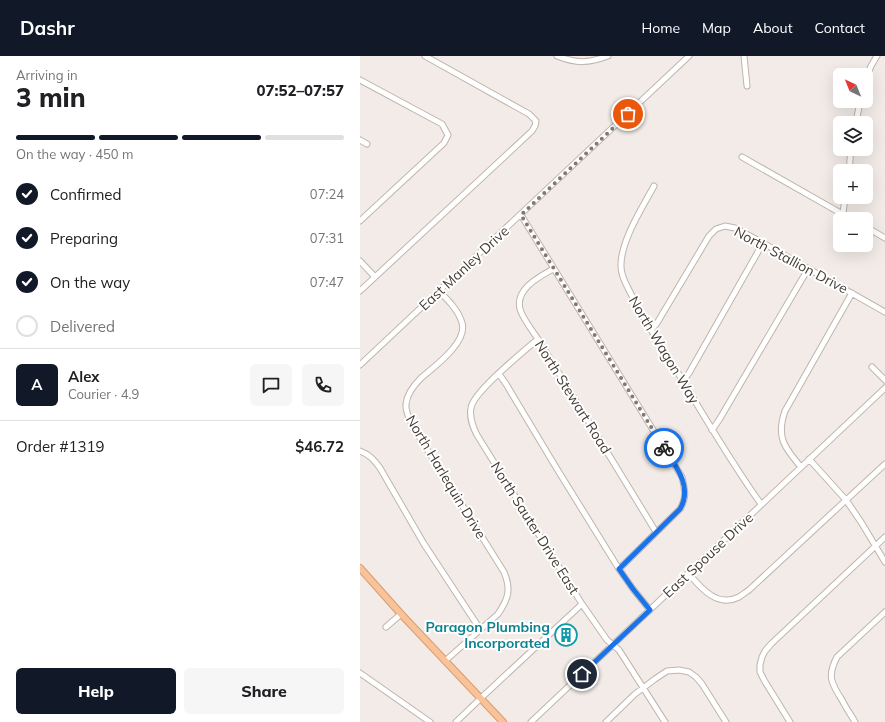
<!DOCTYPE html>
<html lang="en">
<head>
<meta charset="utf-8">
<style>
  body { margin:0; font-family:Mulish,sans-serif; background:#f6f6f6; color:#202124; height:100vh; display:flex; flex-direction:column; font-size:15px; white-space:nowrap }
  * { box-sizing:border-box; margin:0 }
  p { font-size:13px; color:#757577 }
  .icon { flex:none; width:22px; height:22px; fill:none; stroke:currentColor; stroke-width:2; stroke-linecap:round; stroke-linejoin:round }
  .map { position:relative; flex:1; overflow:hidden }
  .details { display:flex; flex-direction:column; background:#fff; width:360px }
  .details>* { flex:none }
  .needle { width:26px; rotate:317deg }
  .fabs { position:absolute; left:473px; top:12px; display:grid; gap:8px }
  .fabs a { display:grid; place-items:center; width:40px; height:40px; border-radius:6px; background:#fff; box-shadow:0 4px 16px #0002; font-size:20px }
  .pin { position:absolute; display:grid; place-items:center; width:34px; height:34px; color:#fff; margin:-17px; border:2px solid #fff; border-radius:50%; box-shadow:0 1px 4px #0007 }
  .courier { position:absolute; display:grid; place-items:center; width:40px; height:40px; margin:-20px; border:3px solid #1a73e8; border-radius:50%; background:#fff; color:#222; box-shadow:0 1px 5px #0007 }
  .headline em { font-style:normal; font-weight:800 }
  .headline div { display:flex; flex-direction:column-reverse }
  .headline { display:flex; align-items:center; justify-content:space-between; height:68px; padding:0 16px }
  h1 { font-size:26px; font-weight:800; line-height:30px }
  .bar { display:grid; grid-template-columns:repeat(4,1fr); gap:6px 4px; align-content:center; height:48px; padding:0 16px }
  .bar i { height:5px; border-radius:3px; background:#e0e0e0 }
  .bar .active { background:#111827 }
  .bar p { grid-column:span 4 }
  .line { display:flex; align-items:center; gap:10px; padding:0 16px; border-top:1px solid #e0e0e0 }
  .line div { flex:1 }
  .round { display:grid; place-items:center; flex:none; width:42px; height:42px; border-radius:6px; background:#f6f6f6 }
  ol { padding:0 16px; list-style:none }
  li { display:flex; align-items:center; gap:12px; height:44px }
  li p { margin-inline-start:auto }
  li .icon { padding:4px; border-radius:50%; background:#111827; color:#fff; stroke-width:4 }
  li:last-child { color:#757577 }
  li i { width:22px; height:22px; border:2px solid #e0e0e0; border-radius:50% }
  .action { display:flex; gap:8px; margin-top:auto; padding:8px 16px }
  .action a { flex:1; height:46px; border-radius:6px; background:#111827; color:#fff; font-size:16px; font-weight:800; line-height:46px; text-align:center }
  .action a+a { background:#f6f6f6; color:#202124 }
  header { display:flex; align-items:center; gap:24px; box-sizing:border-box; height:56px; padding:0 20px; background:#111827; color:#fff }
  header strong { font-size:19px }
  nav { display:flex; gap:22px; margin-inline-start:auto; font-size:14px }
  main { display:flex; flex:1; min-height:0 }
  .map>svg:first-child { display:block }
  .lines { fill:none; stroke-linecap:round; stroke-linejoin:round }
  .minor-casing { stroke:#c0b4ad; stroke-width:7 }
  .major-casing { stroke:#dc9b6b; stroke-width:8 }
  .minor { stroke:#fff; stroke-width:5 }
  .major { stroke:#f8c39a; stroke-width:6 }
  .done { stroke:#827974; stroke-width:4; stroke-dasharray:0 7.2 }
  .route { stroke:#1a73e8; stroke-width:5 }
  .labels { text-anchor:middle; stroke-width:4; stroke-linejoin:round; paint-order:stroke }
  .street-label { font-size:14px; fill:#453b36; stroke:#fff }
  .culture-label { font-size:14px; font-weight:bold; fill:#0d838f; stroke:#fff; text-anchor:end }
</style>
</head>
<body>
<header>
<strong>Dashr</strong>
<nav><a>Home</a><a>Map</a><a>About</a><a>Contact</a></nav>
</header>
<main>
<section class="details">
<div class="headline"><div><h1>3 min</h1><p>Arriving in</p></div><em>07:52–07:57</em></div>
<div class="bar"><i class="active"></i><i class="active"></i><i class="active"></i><i></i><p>On the way · 450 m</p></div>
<ol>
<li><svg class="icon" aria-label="check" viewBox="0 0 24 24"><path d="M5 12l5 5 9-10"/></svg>Confirmed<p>07:24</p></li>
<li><svg class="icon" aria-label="check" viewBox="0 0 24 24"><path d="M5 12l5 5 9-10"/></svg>Preparing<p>07:31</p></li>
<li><svg class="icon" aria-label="check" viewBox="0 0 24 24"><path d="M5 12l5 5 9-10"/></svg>On the way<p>07:47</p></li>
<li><i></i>Delivered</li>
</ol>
<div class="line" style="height:72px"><b class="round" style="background:#111827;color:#fff">A</b><div><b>Alex</b><p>Courier · 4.9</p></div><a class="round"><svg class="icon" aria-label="chat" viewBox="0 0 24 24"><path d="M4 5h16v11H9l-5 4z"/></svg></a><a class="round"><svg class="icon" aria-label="phone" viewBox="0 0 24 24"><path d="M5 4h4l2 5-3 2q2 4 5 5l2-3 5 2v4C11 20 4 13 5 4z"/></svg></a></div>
<div class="line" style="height:52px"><div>Order #1319</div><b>$46.72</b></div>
<div class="action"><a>Help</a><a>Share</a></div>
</section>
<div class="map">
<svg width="525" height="666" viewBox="0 0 525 666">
  <rect width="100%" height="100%" fill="#f2ebe7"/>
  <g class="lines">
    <g class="minor-casing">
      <path id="minor" d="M197,0C217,8 229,7 248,0
        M384,0L387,30
        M506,23L511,10L517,0
        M0,24L82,68L88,79L84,87L0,165
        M496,67L500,45
        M0,84L7,88
        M382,101L491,163
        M489,115L491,93
        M294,130C282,152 260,186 261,211C261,220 266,228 270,236C283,263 299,287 315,312C343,358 370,405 401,448
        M483,158L485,141
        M161,159L322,421C325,434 327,441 320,453L259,513
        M506,171L525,182
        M0,205L15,221
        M193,213C179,221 155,233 160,253C162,261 173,276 178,283L296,476
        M0,235L172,75L175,70L176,65L169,58L65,0
        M79,235C88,244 99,255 102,267C108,286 74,311 61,322C54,329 47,337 46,348C45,356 50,364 53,371L144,516C151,533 149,542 138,558L85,605
        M291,274L297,267L349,180L356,173L365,170L375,172L403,187L525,256
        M178,283C163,296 113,336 111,352C109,362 113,371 117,379L222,548L247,584L259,594L305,666
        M0,309L329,0
        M512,311L525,324
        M139,318L146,328L197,413L259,513L273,533L290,554
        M323,325L329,317L403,187
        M352,374L359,364L448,213
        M0,395C9,398 14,404 20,412L64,488L120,573
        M449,403L486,444L501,466L525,506
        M441,411C424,391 416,381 425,355L492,237
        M328,517C341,532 357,552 379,541C382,539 386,536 389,534L525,408
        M26,571L41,558
        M0,617L70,666
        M96,666L121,642L222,548
        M171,666L525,332
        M246,666L275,638L295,623L307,615L319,614L329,616L336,621L342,628L366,666
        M430,666L404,624L400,616V609L402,601L405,595L411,588L525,481
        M495,666C491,659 486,652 482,644C471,627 467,620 477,601L525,556"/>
    </g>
    <g class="major-casing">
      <path id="major" d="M0,512L41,558L143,666"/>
    </g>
    <use href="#minor" class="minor"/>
    <use href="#major" class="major"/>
  </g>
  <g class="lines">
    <path class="done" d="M268,58L161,159L304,392"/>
    <path class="route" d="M222,618L290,554L273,533L259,513L320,453C333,431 316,410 304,392"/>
  </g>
  <defs>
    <g id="building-ring" transform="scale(1.15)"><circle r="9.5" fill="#fff" stroke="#0f9aa8" stroke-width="1.5"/><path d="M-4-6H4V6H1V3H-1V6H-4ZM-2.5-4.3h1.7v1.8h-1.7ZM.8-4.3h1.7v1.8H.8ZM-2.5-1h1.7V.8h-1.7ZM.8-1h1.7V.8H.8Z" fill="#0f9aa8"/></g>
  </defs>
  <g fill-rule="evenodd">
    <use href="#building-ring" x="206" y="579"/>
  </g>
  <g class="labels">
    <g class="street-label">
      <text transform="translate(431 204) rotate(28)" y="5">North Stallion Drive</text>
      <text transform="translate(104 212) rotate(-43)" y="5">East Manley Drive</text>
      <text transform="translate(304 294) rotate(59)" y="5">North Wagon Way</text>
      <text transform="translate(213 341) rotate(58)" y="5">North Stewart Road</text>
      <text transform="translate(86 421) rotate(59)" y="5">North Harlequin Drive</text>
      <text transform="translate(175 472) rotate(58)" y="5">North Sauter Drive East</text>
      <text transform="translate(348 499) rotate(-43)" y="5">East Spouse Drive</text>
    </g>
    <g class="culture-label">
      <text x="190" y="576">Paragon Plumbing<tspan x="190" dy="16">Incorporated</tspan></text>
    </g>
  </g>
</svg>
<div class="fabs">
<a><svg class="needle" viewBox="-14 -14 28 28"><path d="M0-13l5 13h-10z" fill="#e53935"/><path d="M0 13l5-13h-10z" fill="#757577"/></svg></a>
<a><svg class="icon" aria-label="layers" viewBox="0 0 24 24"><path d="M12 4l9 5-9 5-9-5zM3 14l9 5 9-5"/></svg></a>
<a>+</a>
<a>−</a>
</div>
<div class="pin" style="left:268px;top:58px;background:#ea580c"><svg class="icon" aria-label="bag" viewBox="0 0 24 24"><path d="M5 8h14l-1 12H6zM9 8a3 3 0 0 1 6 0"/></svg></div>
<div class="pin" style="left:222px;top:618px;background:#1f2937"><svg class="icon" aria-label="home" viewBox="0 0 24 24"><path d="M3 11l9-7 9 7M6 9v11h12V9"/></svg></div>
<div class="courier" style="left:304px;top:392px"><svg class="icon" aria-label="bike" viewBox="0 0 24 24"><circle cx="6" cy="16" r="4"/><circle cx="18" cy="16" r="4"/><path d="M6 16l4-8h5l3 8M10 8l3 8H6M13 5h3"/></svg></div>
</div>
</main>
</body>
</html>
